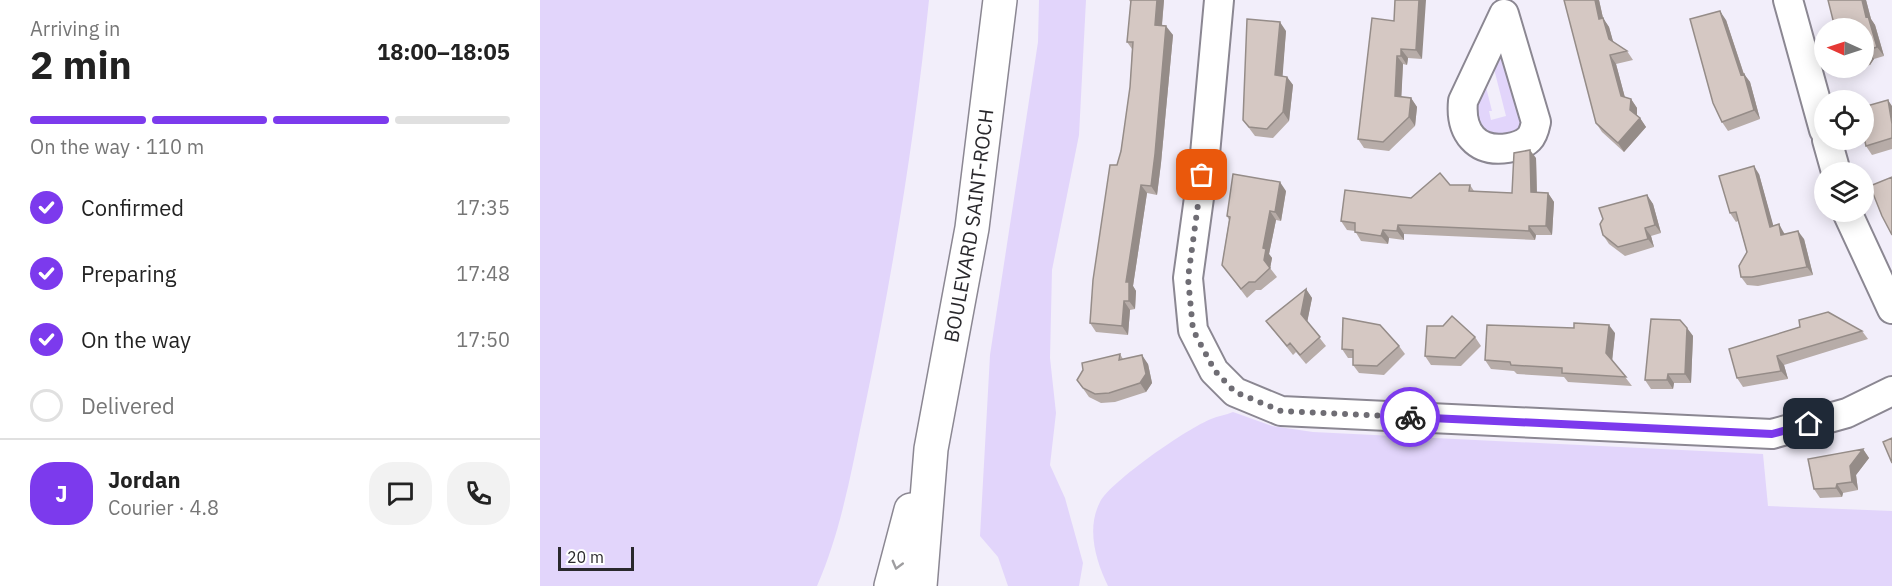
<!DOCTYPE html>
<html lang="en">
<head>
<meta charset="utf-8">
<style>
  body { margin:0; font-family:"IBM Plex Sans",sans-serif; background:#f2f2f2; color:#222; height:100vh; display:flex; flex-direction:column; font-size:22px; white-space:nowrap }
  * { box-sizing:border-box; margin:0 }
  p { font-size:20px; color:#767676 }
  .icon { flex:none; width:33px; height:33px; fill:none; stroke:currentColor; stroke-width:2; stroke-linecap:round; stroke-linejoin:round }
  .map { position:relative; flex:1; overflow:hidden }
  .side { display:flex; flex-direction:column; background:#fff; width:540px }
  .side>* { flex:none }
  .needle { width:39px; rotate:273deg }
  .controls { position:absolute; left:1274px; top:18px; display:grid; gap:12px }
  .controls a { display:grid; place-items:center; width:60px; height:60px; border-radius:50%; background:#fff; box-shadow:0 3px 15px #0003; font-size:30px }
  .scale { position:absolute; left:18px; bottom:15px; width:76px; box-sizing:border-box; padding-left:6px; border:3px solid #29282c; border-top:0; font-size:16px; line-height:21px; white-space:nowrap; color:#29282c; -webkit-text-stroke:4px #fff; paint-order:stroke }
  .pin { position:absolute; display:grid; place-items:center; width:51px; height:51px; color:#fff; margin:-26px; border-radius:12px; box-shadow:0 3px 9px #0006 }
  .courier { position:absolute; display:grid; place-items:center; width:60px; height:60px; margin:-30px; border:4px solid #7c3aed; border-radius:50%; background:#fff; color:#222; box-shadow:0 2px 8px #0007 }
  .headline em { font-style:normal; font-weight:700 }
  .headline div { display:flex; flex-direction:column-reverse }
  .headline { display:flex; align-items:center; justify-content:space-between; height:102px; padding:0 30px }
  h1 { font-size:39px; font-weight:700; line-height:45px }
  .bar { display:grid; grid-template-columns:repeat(4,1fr); gap:9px 6px; align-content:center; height:72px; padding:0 30px }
  .bar i { height:8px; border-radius:4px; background:#e0e0e0 }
  .bar .active { background:#7c3aed }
  .bar p { grid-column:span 4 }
  .line { display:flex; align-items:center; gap:15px; padding:0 30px; border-top:2px solid #e0e0e0 }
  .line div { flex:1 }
  .round { display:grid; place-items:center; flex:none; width:63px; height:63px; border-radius:24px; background:#f2f2f2 }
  ol { padding:0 30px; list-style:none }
  li { display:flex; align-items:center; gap:18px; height:66px }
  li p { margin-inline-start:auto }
  li .icon { padding:6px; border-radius:50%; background:#7c3aed; color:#fff; stroke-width:4 }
  li:last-child { color:#767676 }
  li i { width:33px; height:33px; border:3px solid #e0e0e0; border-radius:50% }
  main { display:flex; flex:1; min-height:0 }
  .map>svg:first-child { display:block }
  .green { fill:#e2d5fb }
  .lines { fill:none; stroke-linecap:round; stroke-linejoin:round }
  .street-casing { stroke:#8b8792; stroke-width:32 }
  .secondary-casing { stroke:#8b8792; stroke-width:36 }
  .street { stroke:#fff; stroke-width:28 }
  .secondary { stroke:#fff; stroke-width:33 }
  .wall { fill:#b7aca8 }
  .shaded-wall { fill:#958c88 }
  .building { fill:#d5c8c3; stroke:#958c88; stroke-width:1.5 }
  .oneway { stroke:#9f9ea0 }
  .done { stroke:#6f6d74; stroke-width:6; stroke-dasharray:0 10.8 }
  .route { stroke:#7c3aed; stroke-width:8 }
  .labels { text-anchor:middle; stroke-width:4.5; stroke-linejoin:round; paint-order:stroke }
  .street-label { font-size:20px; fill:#29282c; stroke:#fff }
</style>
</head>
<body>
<main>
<section class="side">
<div class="headline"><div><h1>2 min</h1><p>Arriving in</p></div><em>18:00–18:05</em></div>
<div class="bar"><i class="active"></i><i class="active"></i><i class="active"></i><i></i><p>On the way · 110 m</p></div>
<ol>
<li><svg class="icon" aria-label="check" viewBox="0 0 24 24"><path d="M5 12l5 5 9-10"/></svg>Confirmed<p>17:35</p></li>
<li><svg class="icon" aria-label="check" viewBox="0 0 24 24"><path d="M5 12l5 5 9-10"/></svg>Preparing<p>17:48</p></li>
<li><svg class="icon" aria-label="check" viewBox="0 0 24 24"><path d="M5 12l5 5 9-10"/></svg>On the way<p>17:50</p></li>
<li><i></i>Delivered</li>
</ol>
<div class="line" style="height:108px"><b class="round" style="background:#7c3aed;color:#fff">J</b><div><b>Jordan</b><p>Courier · 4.8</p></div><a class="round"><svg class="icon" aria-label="chat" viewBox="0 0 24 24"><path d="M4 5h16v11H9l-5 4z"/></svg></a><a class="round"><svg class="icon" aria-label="phone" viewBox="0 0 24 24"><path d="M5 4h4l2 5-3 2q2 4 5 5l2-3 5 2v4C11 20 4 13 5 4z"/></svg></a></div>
</section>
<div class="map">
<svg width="1352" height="586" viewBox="0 0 1352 586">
  <rect width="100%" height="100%" fill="#f2eefa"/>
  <path class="green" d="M0,0H389C375,136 353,272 325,406C312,467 302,529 277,586H0Z
    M499,0H546L539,135L512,270L510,358L516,413L510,465L525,498L543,563L539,586H468L458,557L440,536L450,355L498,42Z
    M961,48L982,124L975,134L957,137C932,123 933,108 945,83L952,111H949L951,120L966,116L953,65Z
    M693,412L732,426L773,432L1223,454L1228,506L1352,511V586H568C556,561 546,529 560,502C571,481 648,428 671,419C678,416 686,415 693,412Z"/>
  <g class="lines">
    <g class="street-casing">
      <path id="street" d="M679,0L665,154L648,278L653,330L674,371L695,392L741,411L1232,434L1307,413L1352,391
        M1248,0L1284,130
        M964,14L996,122C995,127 993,135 989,139C984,144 975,147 968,148C936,153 920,132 923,101Z
        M1287,140L1296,172
        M1307,212L1352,309"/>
    </g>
    <g class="secondary-casing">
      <g id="secondary">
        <path d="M351,586L371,510"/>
        <path id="s1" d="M380,586L391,449L432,228L460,0"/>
      </g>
    </g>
    <use href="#street" class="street"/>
    <use href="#secondary" class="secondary"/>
  </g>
  <path class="wall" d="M589,0H624L622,26L633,35L621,163L617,195L607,193L593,286L596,291L595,309L590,310L588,335L556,332L550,323L577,165L581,151L590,87L592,49L587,42L591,3Z
    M855,0L882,59L868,58L867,65L863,64L861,97L871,98L877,107L875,126L849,151L824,148L818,139L854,21Z
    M1024,0H1059L1063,18L1069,27L1073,42L1087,51L1093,60L1076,64L1085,98L1091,99L1097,108V115L1100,118L1106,127L1084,152L1062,132L1056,123Z
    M1288,0H1326L1331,19L1335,25L1344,56L1334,59L1330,65L1323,67V28Z
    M1186,20L1204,74L1210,82L1220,119L1188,131L1182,122Z
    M746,31L742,76L747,77L753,85L749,121L733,138L715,136L703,120Z
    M1308,68H1320L1310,71Z
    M1352,106V149L1332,155L1326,146Z
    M996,158L997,192L1008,193L1014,202L1012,235H996L995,240L864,234V240L849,238L848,244L821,241L815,231L807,230L801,221L910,185H930L934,191L972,193Z
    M1219,174L1233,226L1244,233L1245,234L1264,239L1273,275L1218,286L1207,285L1201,277L1207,252L1198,221L1196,222L1190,213Z
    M746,191L741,221L736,220L729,254L732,258L730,268L737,277L721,290H716L707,298L682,265L689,220L687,216Z
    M1107,195L1113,204L1121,233L1111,236L1114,247L1085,256L1069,244L1063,235Z
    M766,289L772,298L767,322L786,346L766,364L756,352L753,355L726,321Z
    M1260,327L1322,331L1328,339L1244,365L1248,379L1203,387L1197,378Z
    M1147,328L1153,336L1151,383H1134L1133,389H1111L1105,380Z
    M1075,333L1072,360L1092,386L1028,382L1024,377L977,374L974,371L951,369L945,360Z
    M935,337L941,346L921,366L891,365L885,356Z
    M859,346L865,354L844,375L819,373L813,365V358H808L802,349Z
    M580,354L583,359L608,364L612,383L606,392L575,402L561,403L549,397L537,380Z
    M1323,449L1329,458L1316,475L1318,490L1303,493L1302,497L1280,498L1274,489Z"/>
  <path class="shaded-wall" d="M617,0H624L621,34L615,25Z
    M879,0H886L882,59L876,50Z
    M1055,0H1059L1063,18L1069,27L1075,48L1069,39L1059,19Z
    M1322,0H1326L1331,19L1335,25L1344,56L1337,47L1326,17Z
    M1180,11L1186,20L1206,81L1204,74L1210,82L1220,119L1214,110L1201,75Z
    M740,22L746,31L742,84L735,75Z
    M626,26L633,35L621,163L617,195L611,186Z
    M861,49L868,58L867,65L861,56Z
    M1328,50L1334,59L1330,65L1324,56Z
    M1070,55L1076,64L1087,105L1081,96Z
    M857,56L863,64L861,105L855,96Z
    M747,77L753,85L749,121L743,112Z
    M871,98L877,107L875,126L869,117Z
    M1091,99L1097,108V119L1090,110Z
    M1348,100L1352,106V124Z
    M1100,118L1106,127L1084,152L1078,143Z
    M990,150L996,158L997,201L991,192Z
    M1214,166L1219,174L1236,235L1230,227Z
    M740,182L746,191L741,221L735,212Z
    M601,185L607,193L593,286L596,291L595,309L589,301L586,282Z
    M1008,193L1014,202L1012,235L1006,226Z
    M1107,195L1113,204L1121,233L1115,225Z
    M730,211L736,220L729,254L732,258L730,269L724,260L723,248Z
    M1239,224L1244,233L1247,244L1241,235Z
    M858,225L864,234V240L857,231Z
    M989,226L996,235L995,240L989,231Z
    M1105,228L1111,236L1114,247L1108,239Z
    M843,230L849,238L848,244L841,236Z
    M1258,231L1264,239L1273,275L1267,267Z
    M766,289L772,298L767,323L761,314Z
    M584,301L590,310L588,335L582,326Z
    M1069,325L1075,333L1072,362L1066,353Z
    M1147,328L1153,336L1151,383L1145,374Z
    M602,355L608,364L612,383L606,392L600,383Z
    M1237,356L1244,365L1248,379L1241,371Z
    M1128,374L1134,383L1133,389L1127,380Z
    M1323,449L1329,458L1316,475L1318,490L1312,482L1310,466Z
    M1297,484L1303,493L1302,497L1296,488Z"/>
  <path class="building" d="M591,0H617L615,25L626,26L615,154L611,186L601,185L586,282H589V301H584L582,326L550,323L553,280L570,165H577L581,151L590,87L593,42H587Z
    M855,0H879L876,50L861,49V56H857L855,96L871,98L869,117L843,142L818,139L832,18L854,21Z
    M1024,0H1055L1059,19L1063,18L1069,39L1087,51L1070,55L1081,96L1091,99L1090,110L1100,118L1078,143L1056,123Z
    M1288,0H1322L1326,17L1328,16L1337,47L1328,50L1323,56V28H1295Z
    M1180,11L1201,75L1204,74L1214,110L1182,122L1173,103L1150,19Z
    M707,19L740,22L735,75L747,77L743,112L727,129L709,127L703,120Z
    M1348,100L1352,124V138L1326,146L1323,133V107Z
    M990,150L991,192L1008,193L1006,226H989V231L858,225L857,231L843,230L841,236L815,232V223L801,221L805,190L871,198L900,173L910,185H930L929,191L972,193L974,153Z
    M1214,166L1230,227L1239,224L1241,235L1258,231L1267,267L1212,277H1201L1199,266L1207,252L1196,212L1190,213L1179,176Z
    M693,174L740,182L735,212L730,211L723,248L726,249L724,260L730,268L715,282H709L701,289L682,265L690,217L687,216Z
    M1352,177V235L1342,216L1330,186Z
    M1107,195L1115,225L1105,228L1108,239L1078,247L1063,235L1060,224L1063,219L1059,208Z
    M766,289L761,314L780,337L760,355L750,343L747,346L726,321Z
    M1288,312L1322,331L1237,356L1241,371L1197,378L1189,349L1260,327L1259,320Z
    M912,316L935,337L915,358L885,356L887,326H903Z
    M803,318L840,325L859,346L837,366L813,365V350L802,349Z
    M1111,319L1140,320L1147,328L1145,374H1128L1127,380H1105Z
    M1034,323L1069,325L1066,353L1086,377L1022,373V368L971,365L970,362L945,360L947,325L1034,328Z
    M580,354L579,360L602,355L606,374L600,383L569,393L555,394L543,388L537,380L543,370L542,363Z
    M1352,438V463L1343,442Z
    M1323,449L1310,466L1312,482L1297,484L1296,488L1274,489L1268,459Z"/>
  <defs><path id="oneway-chevron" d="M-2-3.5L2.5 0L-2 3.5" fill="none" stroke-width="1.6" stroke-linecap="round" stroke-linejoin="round" transform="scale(1.5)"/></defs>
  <use class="oneway" href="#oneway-chevron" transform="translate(357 565) rotate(105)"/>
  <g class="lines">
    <path class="done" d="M662,175L648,278L653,330L675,371L695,392L741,411L870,417"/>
    <path class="route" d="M870,417L1232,434L1269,424"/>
  </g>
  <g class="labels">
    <g class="street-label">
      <text dy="7" stroke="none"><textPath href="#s1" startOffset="364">BOULEVARD SAINT-ROCH</textPath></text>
    </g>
  </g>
</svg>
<div class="controls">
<a><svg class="needle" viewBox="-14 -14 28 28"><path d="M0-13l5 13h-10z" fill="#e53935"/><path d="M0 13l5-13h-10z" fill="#767676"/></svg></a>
<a><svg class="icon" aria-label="locate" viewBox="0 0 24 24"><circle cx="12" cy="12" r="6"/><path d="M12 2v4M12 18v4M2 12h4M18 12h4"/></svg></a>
<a><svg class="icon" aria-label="layers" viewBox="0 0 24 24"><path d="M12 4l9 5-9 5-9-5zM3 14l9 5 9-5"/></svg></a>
</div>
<div class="scale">20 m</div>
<div class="pin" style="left:662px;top:175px;background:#ea580c"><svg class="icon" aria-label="bag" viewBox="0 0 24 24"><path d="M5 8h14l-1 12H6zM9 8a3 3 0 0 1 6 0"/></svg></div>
<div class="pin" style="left:1269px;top:424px;background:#1f2937"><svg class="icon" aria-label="home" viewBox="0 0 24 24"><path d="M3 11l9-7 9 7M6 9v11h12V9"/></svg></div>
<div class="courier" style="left:870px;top:417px"><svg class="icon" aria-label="bike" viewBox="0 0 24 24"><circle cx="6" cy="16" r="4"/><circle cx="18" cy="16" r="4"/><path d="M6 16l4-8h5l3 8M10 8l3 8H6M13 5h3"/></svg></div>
</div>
</main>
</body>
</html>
